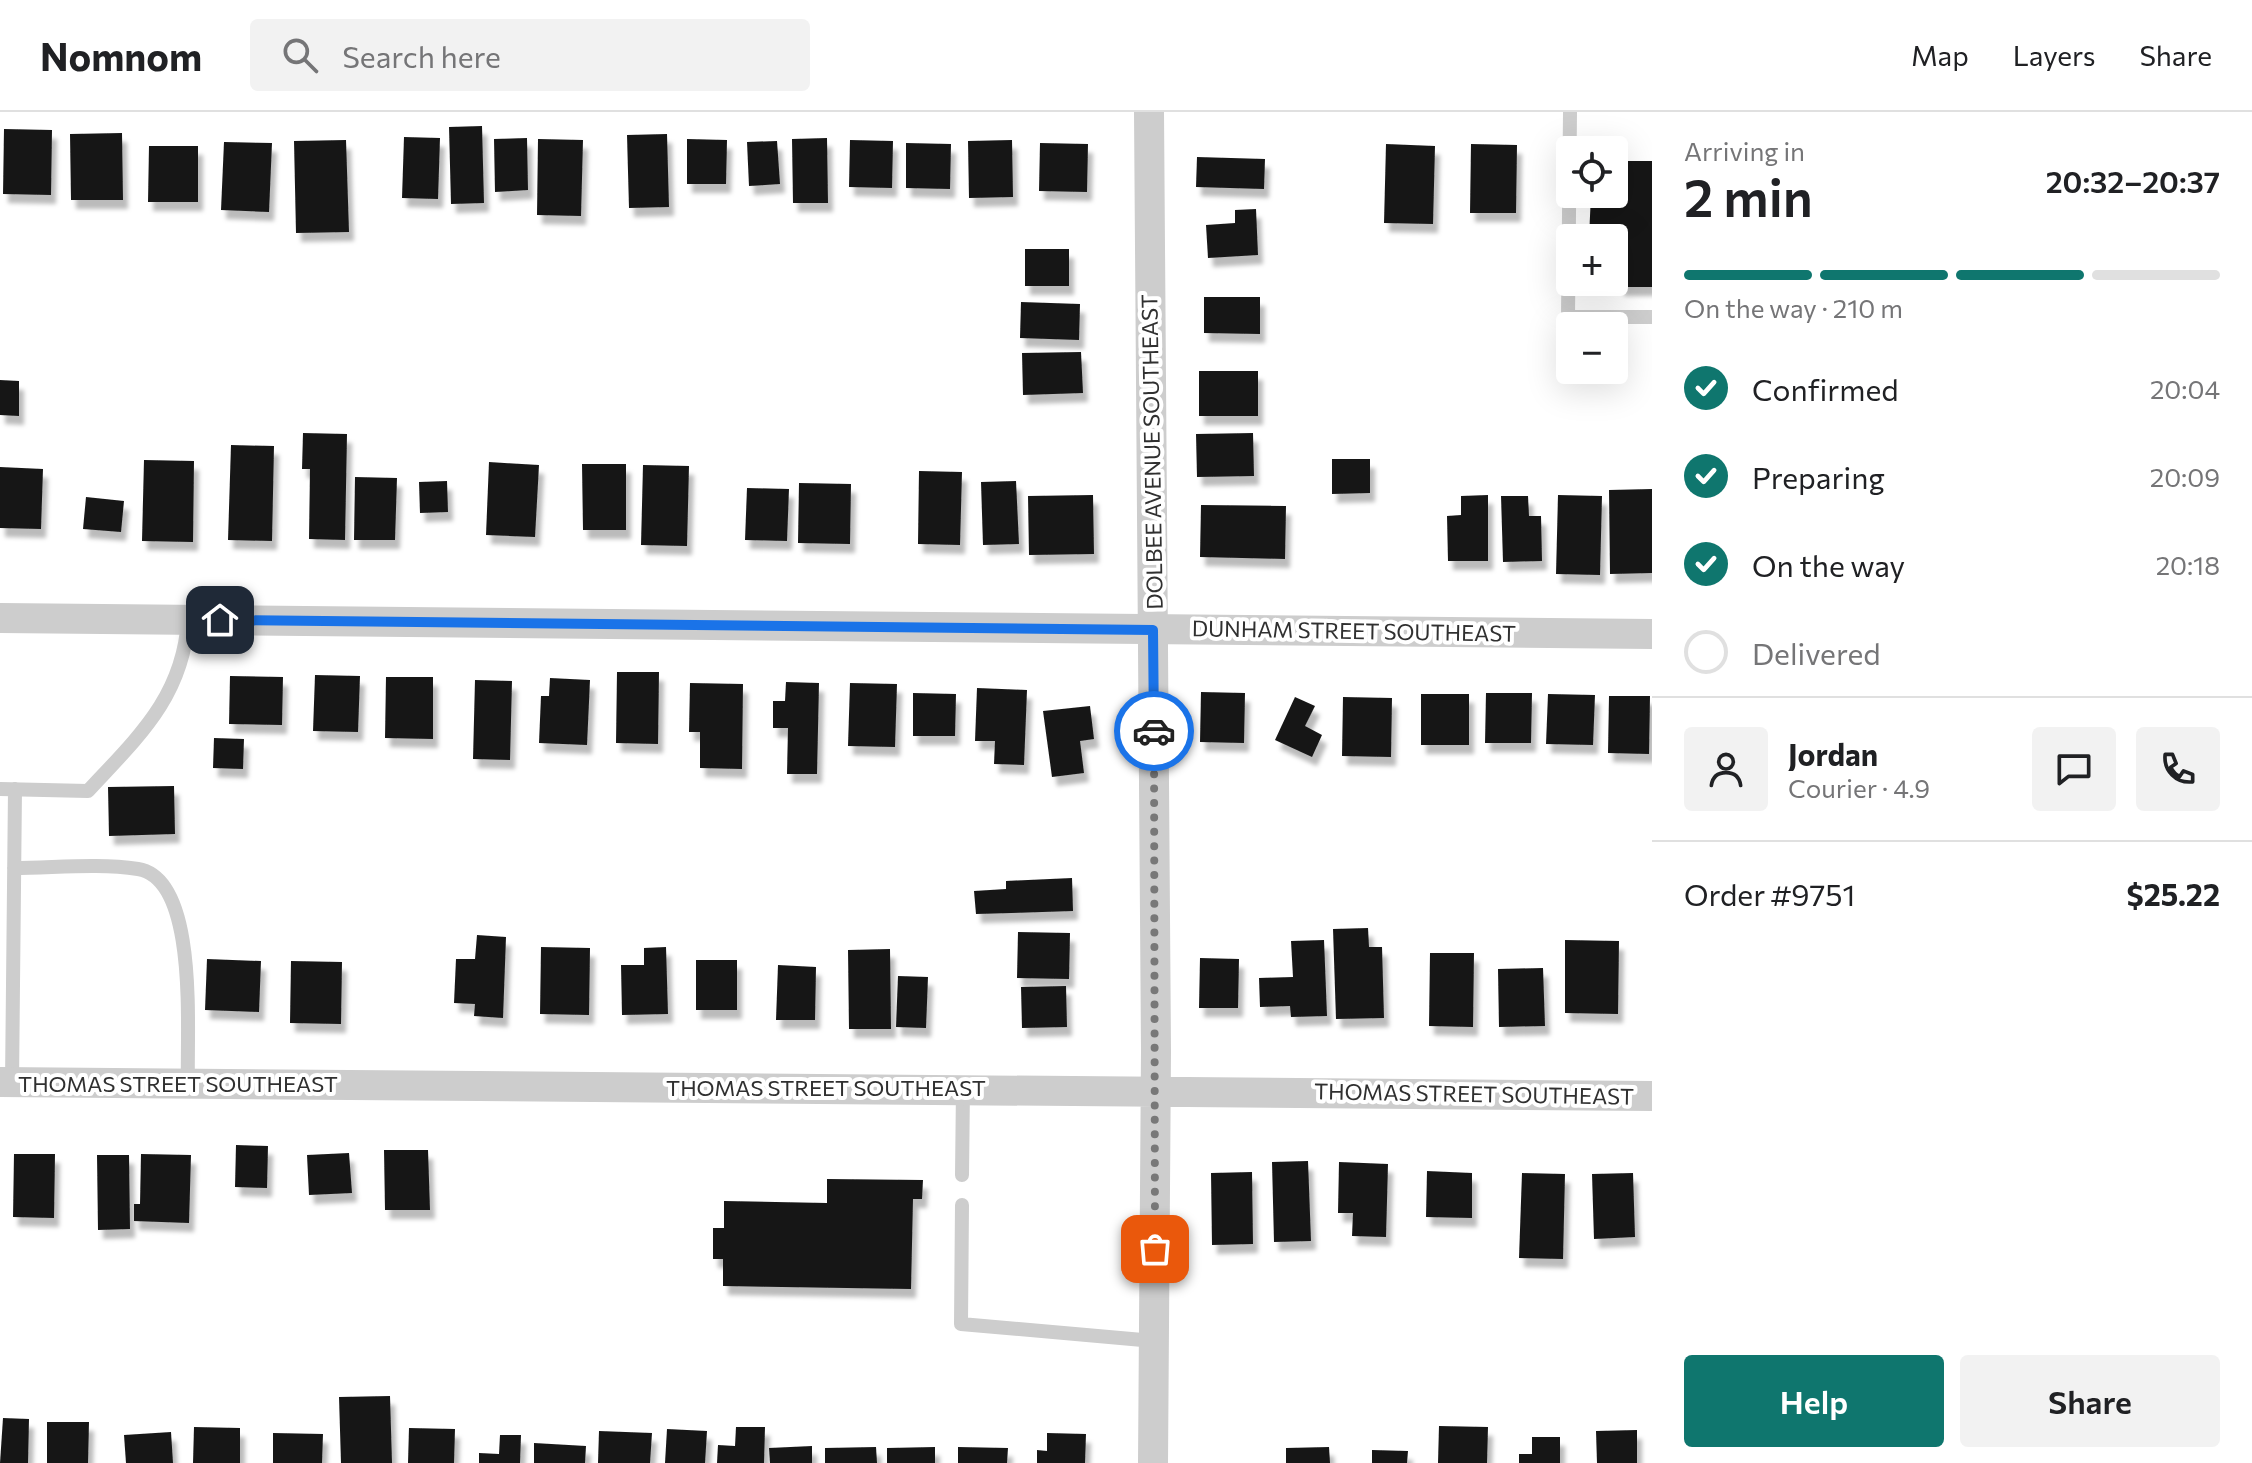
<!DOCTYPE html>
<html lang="en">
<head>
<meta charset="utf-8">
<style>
  body { margin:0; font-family:Commissioner,sans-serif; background:#f2f2f2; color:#202124; height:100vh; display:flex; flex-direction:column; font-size:30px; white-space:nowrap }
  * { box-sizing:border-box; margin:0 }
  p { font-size:26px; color:#757577 }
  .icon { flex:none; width:44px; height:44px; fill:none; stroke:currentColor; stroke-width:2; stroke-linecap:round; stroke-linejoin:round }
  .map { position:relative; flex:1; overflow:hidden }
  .side { display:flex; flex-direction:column; background:#fff; width:600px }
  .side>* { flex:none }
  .controls { position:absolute; left:1556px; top:24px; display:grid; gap:16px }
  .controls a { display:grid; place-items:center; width:72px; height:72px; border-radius:8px; background:#fff; box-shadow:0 8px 32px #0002; font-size:40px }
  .pin { position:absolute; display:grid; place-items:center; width:68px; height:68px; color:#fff; margin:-34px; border-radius:16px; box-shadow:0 4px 12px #0006 }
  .courier { position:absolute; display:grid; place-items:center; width:80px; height:80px; margin:-40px; border:6px solid #1a73e8; border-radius:50%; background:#fff; color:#222; box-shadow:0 2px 10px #0007 }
  .head em { font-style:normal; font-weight:600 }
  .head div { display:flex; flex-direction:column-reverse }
  .head { display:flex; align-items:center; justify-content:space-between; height:136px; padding:0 32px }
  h1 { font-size:52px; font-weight:600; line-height:60px }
  .bar { display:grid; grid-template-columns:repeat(4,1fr); gap:12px 8px; align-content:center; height:96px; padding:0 32px }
  .bar i { height:10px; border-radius:6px; background:#e0e0e0 }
  .bar .current { background:#0f766e }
  .bar p { grid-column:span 4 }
  .line { display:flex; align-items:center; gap:20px; padding:0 32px; border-top:2px solid #e0e0e0 }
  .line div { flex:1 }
  .round { display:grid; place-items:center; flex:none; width:84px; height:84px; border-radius:8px; background:#f2f2f2 }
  ol { padding:0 32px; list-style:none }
  li { display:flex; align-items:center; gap:24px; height:88px }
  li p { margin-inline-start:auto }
  li .icon { padding:8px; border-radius:50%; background:#0f766e; color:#fff; stroke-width:4 }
  li:last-child { color:#757577 }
  li i { width:44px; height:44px; border:4px solid #e0e0e0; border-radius:50% }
  .action { display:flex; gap:16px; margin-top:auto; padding:16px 32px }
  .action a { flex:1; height:92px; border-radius:8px; background:#0f766e; color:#fff; font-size:32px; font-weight:600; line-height:92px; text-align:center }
  .action a+a { background:#f2f2f2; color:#202124 }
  header { display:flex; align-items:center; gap:48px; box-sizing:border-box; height:112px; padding:0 40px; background:#fff; border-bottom:2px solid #e0e0e0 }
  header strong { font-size:38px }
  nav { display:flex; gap:44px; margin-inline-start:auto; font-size:28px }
  .search { width:560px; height:72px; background:#f2f2f2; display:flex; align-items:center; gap:20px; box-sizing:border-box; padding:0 28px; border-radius:8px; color:#757577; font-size:30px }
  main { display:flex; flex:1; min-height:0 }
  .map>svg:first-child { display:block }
  .building { fill:#171717; filter:url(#shadow) }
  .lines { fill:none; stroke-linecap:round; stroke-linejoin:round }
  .service { stroke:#cdcdcd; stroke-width:14 }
  .minor { stroke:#cdcdcd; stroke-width:30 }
  .done { stroke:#787878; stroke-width:8; stroke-dasharray:0 14.4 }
  .route { stroke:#1a73e8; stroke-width:10 }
  .labels { text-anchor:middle; stroke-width:8; stroke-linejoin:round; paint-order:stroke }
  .street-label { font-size:22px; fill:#303030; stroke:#fff }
</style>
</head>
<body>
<header>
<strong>Nomnom</strong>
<div class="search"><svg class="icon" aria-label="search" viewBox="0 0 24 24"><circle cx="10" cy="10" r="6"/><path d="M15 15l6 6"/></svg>Search here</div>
<nav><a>Map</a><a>Layers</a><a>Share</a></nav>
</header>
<main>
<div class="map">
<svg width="1652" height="1351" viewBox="0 0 1652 1351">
  <defs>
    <filter id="shadow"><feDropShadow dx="5" dy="9" stdDeviation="2" flood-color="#0004"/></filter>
  </defs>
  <rect width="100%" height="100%" fill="#fff"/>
  <path class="building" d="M482,14L484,91L451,92L449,15Z
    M4,17L52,18L51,83L3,82Z
    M122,21L123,88H71L70,22Z
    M667,22L669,95L629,96L627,23Z
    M404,25L440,26L438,87L402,86Z
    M527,26L528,78L495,80L494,27Z
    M827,26L828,91H793L792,27Z
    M538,27L583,28L581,104L537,103Z
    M687,27L727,28L726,72H687Z
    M346,28L349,120L296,121L294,29Z
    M850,28L893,29L892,76L849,75Z
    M1012,28L1013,85L969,86L968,29Z
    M777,29L780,72L749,74L747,30Z
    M224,30L272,31L269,100L221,98Z
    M906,31L951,32L950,77L906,76Z
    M1040,31L1088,32L1087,80L1039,79Z
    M1386,32L1435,34L1433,112L1384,111Z
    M1471,32L1517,33L1516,101H1470Z
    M149,34H198V90H148Z
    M1197,45L1265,47L1264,77L1196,75Z
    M1614,49H1652V175H1619L1620,167H1614V126H1589L1591,82H1614Z
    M1256,97L1258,143L1208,146L1206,113L1235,111V98Z
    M1025,137H1069V174H1025Z
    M1204,185H1260V222L1204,221Z
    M1021,190L1080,192L1079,228L1020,226Z
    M1081,240L1083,281L1023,283L1022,241Z
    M1199,259H1258V304H1199Z
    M0,268L19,269V304L0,303Z
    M303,321L347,322L345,428L309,427L310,357H302Z
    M1253,321L1254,364L1197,365L1196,322Z
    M231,333L274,334L272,429L228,428Z
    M1332,347H1370V381L1332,382Z
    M144,348L194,349L193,430L142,429Z
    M489,350L539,353L535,425L486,423Z
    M582,352H626V418H583Z
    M643,353L689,354L687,434L641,433Z
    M0,355L43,357L41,417L0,416Z
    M919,359L962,360L960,433L918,432Z
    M355,365L397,366L395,428H354Z
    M447,369L448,400L420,401L419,370Z
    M1016,369L1019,432L983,433L981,370Z
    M799,371L851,372L850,432L798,431Z
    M747,376L789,377L787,429L745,428Z
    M1652,377V461L1610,462L1609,378Z
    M1093,383L1094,442L1029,443L1028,384Z
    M1488,383V449H1448L1447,404L1461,403V384Z
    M1558,383L1602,384L1600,463L1556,462Z
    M1501,384H1528L1529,404H1541L1542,449L1503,450Z
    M86,385L124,389L121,420L83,417Z
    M1201,393L1286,394L1285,447L1200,445Z
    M617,560H659L658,632L616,631Z
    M315,563L360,564L358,620L313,619Z
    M230,564L283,565L282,613L229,612Z
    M386,565H433V627L385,626Z
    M550,566L590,568L587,633L539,631L541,584H549Z
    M475,568L512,569L510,648L473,647Z
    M786,570L819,571L817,662H787L788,616H773V589H785Z
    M690,571L743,572L742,657L700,656V620H689Z
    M850,571L897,572L895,635L848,634Z
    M977,576L1027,578L1024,653L994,652L995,629H975Z
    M1201,580L1245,581L1244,631L1200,630Z
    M913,581L956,582L955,624H913Z
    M1486,581H1532L1531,631H1485Z
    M1421,582H1469V633H1421Z
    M1548,582L1595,583L1593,633L1546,632Z
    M1609,584H1650L1649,642L1608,641Z
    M1295,585L1315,594L1305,614L1322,623L1312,645L1275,628Z
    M1343,585L1392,586L1391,645L1342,644Z
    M1090,594L1094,627L1080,629L1084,661L1052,665L1043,599Z
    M214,626L244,627L243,657L213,656Z
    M174,674L175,722L109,724L108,675Z
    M1072,766L1073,799L976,802L974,779L1006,777V769Z
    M1368,816L1369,835H1382L1384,906L1336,907L1333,817Z
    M1018,820L1070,821L1069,867L1017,866Z
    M477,823L506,825L503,906L474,904L475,892L454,891L456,847H475Z
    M1324,828L1327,904L1291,905L1290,894L1260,895L1259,866L1293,865L1291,829Z
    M1565,828L1619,829L1618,902L1565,901Z
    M541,835L590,836L589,903L540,902Z
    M666,835L668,902L622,903L621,853H644V836Z
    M890,837L891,917H849L848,838Z
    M1430,841H1474L1473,915L1429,914Z
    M1200,846L1239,847L1238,896H1199Z
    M207,847L261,849L259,900L205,898Z
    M696,848H737V898H696Z
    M291,849L342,850L341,912L290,911Z
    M778,853L816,855L815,908H776Z
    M1543,856L1545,914L1499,915L1498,857Z
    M898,864L928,865L926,916L896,915Z
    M1066,874L1067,915L1022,916L1021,875Z
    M236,1033L268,1034L267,1076L235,1075Z
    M384,1038H428L430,1098H385Z
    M349,1041L352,1081L309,1083L307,1043Z
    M14,1042H55L54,1106L13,1105Z
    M141,1042L191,1043L189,1111L134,1109V1092H140Z
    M97,1043H129L130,1117L98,1118Z
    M1308,1049L1311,1129L1274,1130L1272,1050Z
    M1339,1050L1388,1052L1386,1125L1352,1124L1353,1101H1338Z
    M1427,1059L1472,1061V1106L1426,1105Z
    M1252,1060L1253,1132L1212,1133L1211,1061Z
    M1522,1061L1565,1062L1563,1147L1519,1146Z
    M1633,1061L1635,1125L1594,1127L1592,1062Z
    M827,1067L923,1068L922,1087H913L911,1177L723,1174V1147H713V1116H724V1089L827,1091Z
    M390,1284L392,1351H341L339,1285Z
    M3,1306L29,1307L28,1351H0Z
    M47,1310H89L88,1351H47Z
    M1439,1314L1488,1315L1487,1351H1438Z
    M194,1315L240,1316V1351H193Z
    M736,1315H765L764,1351H717L718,1333L735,1334Z
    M409,1316L455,1317L454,1351H408Z
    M667,1317L707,1319L705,1351H665Z
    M1637,1318V1351H1597L1596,1319Z
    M599,1319L652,1321L650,1351H598Z
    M171,1320L173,1351H126L124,1323Z
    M273,1321L323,1322L322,1351H273Z
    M1047,1321L1086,1322L1085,1351H1037V1338L1047,1339Z
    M500,1323H521L520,1351H479V1341L499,1342Z
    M1532,1325H1560V1351H1519V1342H1532Z
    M534,1331L586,1334L585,1351H534Z
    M812,1334V1351H770L769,1336Z
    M876,1335L877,1351H825V1336Z
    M935,1335V1351H887V1336Z
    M958,1335L1008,1336L1007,1351H958Z
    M1329,1335L1330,1351H1286V1336Z
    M1372,1338L1408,1339L1407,1351H1372Z"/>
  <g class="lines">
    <path class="service" d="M1570,0L1568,205H1652
      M0,677L88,679C138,625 183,585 188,508
      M14,756C54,756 98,751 138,757C200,767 186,925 188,972
      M12,971L15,677
      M962,1063L963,976
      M962,1093L961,1212L1154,1229"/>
    <path class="minor" d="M1149,0L1156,939L1153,1351
      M0,506L1652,522
      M0,970L1652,984"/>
  </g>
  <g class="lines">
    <path class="done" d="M1154,619L1155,1137"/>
    <path class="route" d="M220,508L1153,518L1154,619"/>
  </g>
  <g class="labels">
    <g class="street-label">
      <text transform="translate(1152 340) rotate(-91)" y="8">DOLBEE AVENUE SOUTHEAST</text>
      <text transform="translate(1354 519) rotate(1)" y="8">DUNHAM STREET SOUTHEAST</text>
      <text x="178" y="980">THOMAS STREET SOUTHEAST</text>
      <text x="826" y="984">THOMAS STREET SOUTHEAST</text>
      <text transform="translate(1474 982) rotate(1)" y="8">THOMAS STREET SOUTHEAST</text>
    </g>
  </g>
</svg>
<div class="controls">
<a><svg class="icon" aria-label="locate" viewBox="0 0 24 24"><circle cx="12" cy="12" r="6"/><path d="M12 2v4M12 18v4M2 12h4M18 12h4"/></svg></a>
<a>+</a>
<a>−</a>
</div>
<div class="pin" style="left:1155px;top:1137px;background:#ea580c"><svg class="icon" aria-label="bag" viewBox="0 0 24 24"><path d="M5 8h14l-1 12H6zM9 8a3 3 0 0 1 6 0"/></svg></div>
<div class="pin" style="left:220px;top:508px;background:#1f2937"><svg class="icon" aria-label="home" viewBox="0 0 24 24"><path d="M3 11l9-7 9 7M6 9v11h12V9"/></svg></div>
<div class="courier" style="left:1154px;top:619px"><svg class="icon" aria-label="car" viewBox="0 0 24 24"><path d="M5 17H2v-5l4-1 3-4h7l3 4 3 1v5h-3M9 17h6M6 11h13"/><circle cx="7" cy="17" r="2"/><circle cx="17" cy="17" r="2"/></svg></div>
</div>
<section class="side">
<div class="head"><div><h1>2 min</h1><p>Arriving in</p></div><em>20:32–20:37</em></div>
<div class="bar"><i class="current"></i><i class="current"></i><i class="current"></i><i></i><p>On the way · 210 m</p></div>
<ol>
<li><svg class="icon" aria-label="check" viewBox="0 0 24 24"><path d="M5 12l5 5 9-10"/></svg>Confirmed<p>20:04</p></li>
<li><svg class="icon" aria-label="check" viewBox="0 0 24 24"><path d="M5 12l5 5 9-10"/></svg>Preparing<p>20:09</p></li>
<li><svg class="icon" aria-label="check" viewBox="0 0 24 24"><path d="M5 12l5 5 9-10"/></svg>On the way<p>20:18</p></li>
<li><i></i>Delivered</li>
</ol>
<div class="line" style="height:144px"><a class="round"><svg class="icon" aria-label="person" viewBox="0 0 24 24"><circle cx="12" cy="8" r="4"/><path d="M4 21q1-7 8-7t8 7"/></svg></a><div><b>Jordan</b><p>Courier · 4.9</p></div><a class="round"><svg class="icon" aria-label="chat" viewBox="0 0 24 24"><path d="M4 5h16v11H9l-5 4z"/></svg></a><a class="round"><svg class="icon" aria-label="phone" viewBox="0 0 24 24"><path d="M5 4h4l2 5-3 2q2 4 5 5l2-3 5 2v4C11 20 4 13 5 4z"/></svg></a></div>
<div class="line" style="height:104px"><div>Order #9751</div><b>$25.22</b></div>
<div class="action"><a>Help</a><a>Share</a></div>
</section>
</main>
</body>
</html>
